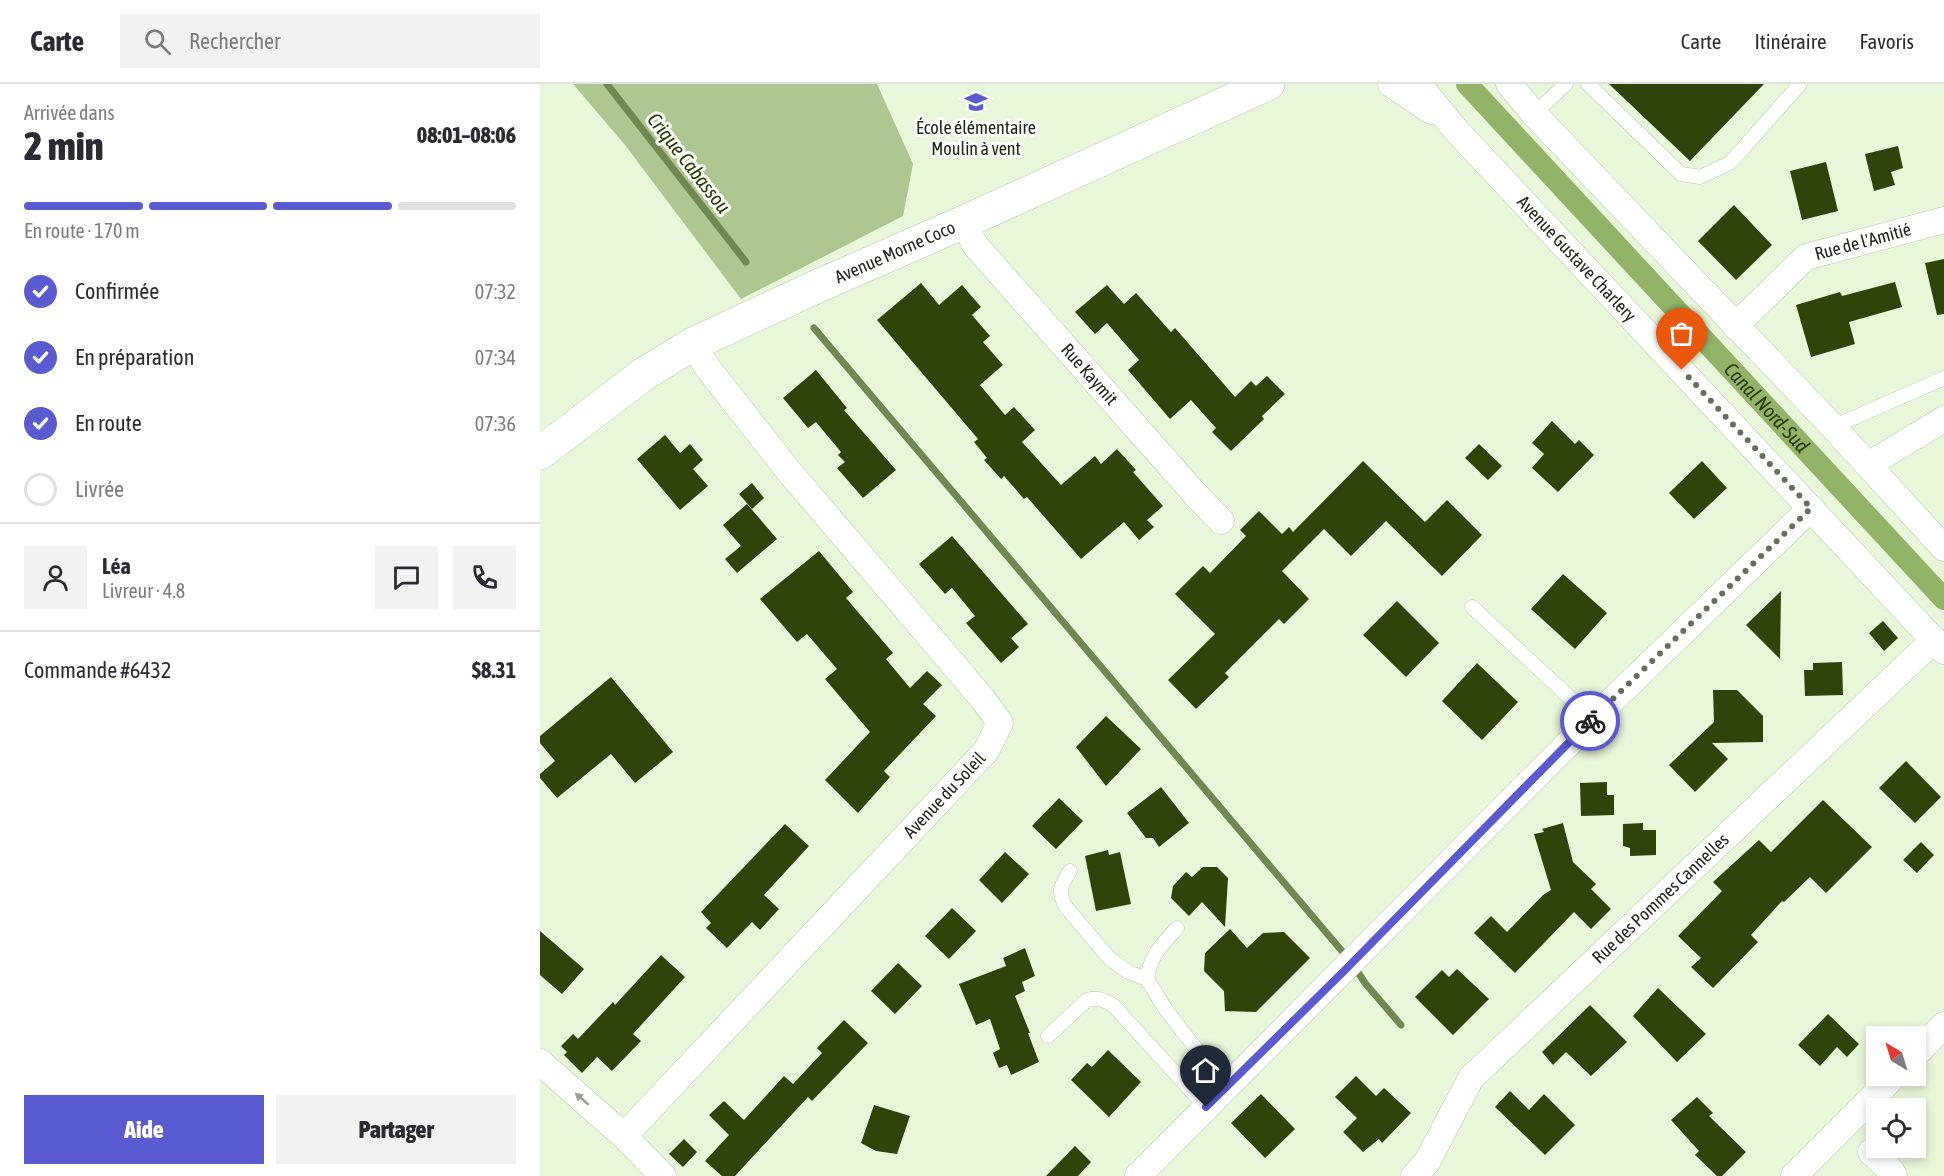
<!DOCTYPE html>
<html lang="fr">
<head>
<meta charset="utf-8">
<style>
  body { margin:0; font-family:"Asap Condensed",sans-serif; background:#f2f2f3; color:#2b2b33; height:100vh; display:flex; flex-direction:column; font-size:22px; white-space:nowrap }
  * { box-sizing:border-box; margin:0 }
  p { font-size:20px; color:#7c7c81 }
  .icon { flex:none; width:33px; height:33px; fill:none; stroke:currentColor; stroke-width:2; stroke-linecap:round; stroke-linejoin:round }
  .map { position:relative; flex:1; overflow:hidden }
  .drawer { display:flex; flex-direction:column; background:#fff; width:540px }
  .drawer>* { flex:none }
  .needle { width:39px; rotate:322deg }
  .tools { position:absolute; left:1326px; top:942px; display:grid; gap:12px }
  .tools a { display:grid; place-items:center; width:60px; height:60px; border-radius:0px; background:#fff; box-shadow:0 3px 9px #0003; font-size:30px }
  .pin { position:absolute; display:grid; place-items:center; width:51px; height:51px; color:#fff; margin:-62px -26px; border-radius:50% 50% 50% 0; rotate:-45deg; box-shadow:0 0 6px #0007 }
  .pin .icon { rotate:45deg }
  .courier { position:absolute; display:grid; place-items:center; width:60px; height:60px; margin:-30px; border:4px solid #5a5ad1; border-radius:50%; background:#fff; color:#222; box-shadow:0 2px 8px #0007 }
  .summary em { font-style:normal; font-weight:800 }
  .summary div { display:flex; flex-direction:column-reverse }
  .summary { display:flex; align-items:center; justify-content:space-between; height:102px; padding:0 24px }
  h1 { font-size:39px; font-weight:800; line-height:45px }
  .bar { display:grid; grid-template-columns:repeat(4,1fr); gap:9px 6px; align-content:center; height:72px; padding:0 24px }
  .bar i { height:8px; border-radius:4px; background:#e1e1e2 }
  .bar .on { background:#5a5ad1 }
  .bar p { grid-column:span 4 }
  .line { display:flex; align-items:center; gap:15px; padding:0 24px; border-top:2px solid #e1e1e2 }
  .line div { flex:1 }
  .round { display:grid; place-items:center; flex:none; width:63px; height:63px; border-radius:0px; background:#f2f2f3 }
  ol { padding:0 24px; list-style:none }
  li { display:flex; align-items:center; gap:18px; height:66px }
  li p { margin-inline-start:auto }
  li .icon { padding:6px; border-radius:50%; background:#5a5ad1; color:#fff; stroke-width:4 }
  li:last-child { color:#7c7c81 }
  li i { width:33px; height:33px; border:3px solid #e1e1e2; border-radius:50% }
  .action { display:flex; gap:12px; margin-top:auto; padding:12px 24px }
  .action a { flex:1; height:69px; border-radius:0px; background:#5a5ad1; color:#fff; font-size:24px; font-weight:800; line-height:69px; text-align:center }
  .action a+a { background:#f2f2f3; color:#2b2b33 }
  header { display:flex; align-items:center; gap:36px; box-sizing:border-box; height:84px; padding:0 30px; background:#fff; border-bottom:2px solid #e1e1e2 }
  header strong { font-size:28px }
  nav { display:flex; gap:33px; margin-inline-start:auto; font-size:21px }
  .search { width:420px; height:54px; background:#f2f2f3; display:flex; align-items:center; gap:15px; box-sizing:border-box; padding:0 21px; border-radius:0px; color:#7c7c81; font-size:22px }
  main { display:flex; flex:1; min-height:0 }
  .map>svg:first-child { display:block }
  .green { fill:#aec791 }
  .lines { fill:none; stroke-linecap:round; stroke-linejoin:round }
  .stream { stroke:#708851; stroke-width:7 }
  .canal { stroke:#92b368; stroke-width:22 }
  .building { fill:#2f4409 }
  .service-casing { stroke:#bbc9ad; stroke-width:15 }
  .minor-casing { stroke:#bbc9ad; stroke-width:27 }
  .tertiary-casing { stroke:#bbc9ad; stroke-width:34 }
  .service { stroke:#fff; stroke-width:14 }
  .minor { stroke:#fff; stroke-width:26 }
  .tertiary { stroke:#fff; stroke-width:33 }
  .oneway { fill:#9b9d98 }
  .done { stroke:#666e5d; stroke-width:6; stroke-dasharray:0 10.8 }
  .route { stroke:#5a5ad1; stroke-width:8 }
  .labels { text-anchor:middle; stroke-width:6; stroke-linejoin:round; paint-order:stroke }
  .poi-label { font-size:18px; fill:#20251a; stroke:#fbfef9 }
  .street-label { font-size:18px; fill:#20251a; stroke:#fbfef9 }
  .water-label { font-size:20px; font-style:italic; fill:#263b02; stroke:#fbfef9 }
</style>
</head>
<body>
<header>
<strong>Carte</strong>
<div class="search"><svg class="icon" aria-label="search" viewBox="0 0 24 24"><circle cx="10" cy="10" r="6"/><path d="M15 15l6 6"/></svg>Rechercher</div>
<nav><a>Carte</a><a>Itinéraire</a><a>Favoris</a></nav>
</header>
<main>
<section class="drawer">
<div class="summary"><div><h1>2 min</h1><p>Arrivée dans</p></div><em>08:01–08:06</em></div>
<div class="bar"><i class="on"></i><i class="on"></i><i class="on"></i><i></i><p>En route · 170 m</p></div>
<ol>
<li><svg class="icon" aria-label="check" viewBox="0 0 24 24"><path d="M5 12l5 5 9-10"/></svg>Confirmée<p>07:32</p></li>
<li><svg class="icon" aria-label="check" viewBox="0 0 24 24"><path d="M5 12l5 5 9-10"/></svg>En préparation<p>07:34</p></li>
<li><svg class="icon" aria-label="check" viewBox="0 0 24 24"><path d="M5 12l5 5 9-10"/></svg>En route<p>07:36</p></li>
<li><i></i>Livrée</li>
</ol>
<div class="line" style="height:108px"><a class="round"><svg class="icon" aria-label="person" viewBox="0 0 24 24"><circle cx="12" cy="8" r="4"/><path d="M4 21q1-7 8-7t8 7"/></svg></a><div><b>Léa</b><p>Livreur · 4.8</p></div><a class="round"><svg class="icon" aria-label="chat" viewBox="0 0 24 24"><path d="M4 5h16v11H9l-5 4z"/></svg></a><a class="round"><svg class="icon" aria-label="phone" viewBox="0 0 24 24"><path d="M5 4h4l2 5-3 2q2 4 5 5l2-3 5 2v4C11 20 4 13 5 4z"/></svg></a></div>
<div class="line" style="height:78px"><div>Commande #6432</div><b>$8.31</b></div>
<div class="action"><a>Aide</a><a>Partager</a></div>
</section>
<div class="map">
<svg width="1404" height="1092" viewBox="0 0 1404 1092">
  <rect width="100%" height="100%" fill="#e8f6d9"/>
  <path class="green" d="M33,0H337L373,80L363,132L201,215L85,61Z"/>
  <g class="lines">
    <path class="stream" d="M67,0L206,178
      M274,244L807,873
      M814,882L825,899L861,941"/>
    <path class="canal" id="s1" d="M927,0L1404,515"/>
  </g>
  <path class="building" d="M1069,0H1224L1150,77Z
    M1358,62L1363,84L1351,88L1355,101L1334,107L1325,70Z
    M1286,78L1298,127L1262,136L1250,87Z
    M1194,121L1232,161L1196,196L1158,157Z
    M1404,175V230L1397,231L1385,179Z
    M1355,198L1362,223L1309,238L1315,260L1271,273L1256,221L1300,208L1302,212Z
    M381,199L399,221L422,201L441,223L432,231L450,252L443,258L463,281L440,301L465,331L474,323L495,346L482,358L521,401L555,372L561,380L577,365L596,386L593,388L623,422L607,436L614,443L599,456L584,438L541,475L487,413L484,415L464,392L461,395L444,376L447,374L434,358L438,355L337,236Z
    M567,201L584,220L596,209L631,248L635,244L695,313L711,297L716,302L727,292L745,310L722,332L724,335L691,367L672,348L676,344L651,316L630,335L588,286L599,276L567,239L555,250L535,228Z
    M276,286L307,324L304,326L356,386L323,414L297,384L305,378L298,371L301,368L276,338L268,344L243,314Z
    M1012,337L1035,360L1039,356L1054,371L1018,408L992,384L1004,370L992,359Z
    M125,351L140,369L150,360L163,376L153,385L168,402L140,426L97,375Z
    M939,360L962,382L948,396L925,374Z
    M823,377L885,438L907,416L942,451L902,492L846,437L811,472L784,445L742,487L769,515L744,540L739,535L685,589L689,593L656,625L628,596L675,550L635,510L663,482L670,489L706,452L700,446L719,427L742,450L749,443L753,448Z
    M1162,377L1187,404L1154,435L1129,409Z
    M212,399L224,414L212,425L199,410Z
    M207,420L237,455L197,489L185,475L201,462L183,441Z
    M412,452L488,540L471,554L479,563L461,579L426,539L435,532L412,504L405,510L379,480Z
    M279,467L313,508L306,514L353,569L346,575L370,604L387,587L402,601L383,620L396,632L344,687L350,693L318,729L285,696L330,648L285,595L297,585L267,550L257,558L220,515Z
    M1023,490L1067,529L1035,565L991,525Z
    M1241,507L1240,575L1206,541Z
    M857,517L899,559L866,593L823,551Z
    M1343,537L1358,554L1344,567L1329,549Z
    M1302,578L1303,611L1265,612L1264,586H1273V579Z
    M937,579L978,618L942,656L902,617Z
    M71,593L133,668L95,699L71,670L17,714L0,694V690L15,677L0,659V652Z
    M1173,606H1197L1223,632V658L1172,659L1188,675L1155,708L1129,681L1174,638Z
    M566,632L601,665L566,702L536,663Z
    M1366,677L1401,713L1375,739L1339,704Z
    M1067,698V711H1074V731L1041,732L1040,699Z
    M621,703L649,739L619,763L613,754H606L587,729Z
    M519,714L543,737L516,765L492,742Z
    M1283,716L1332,763L1286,809L1270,793L1244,818L1242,817L1211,851L1218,858L1173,904L1151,883L1161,874L1138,852L1182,807L1173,798L1219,756L1231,768Z
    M1023,739L1033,778L1056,800L1051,805L1071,825L1051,845L1034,828L975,889L934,849L951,832L967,848L1003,811L1011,806L994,750L1004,748L1002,745Z
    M1103,739V746H1116V771L1090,772V764L1083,762V740Z
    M245,740L269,762L224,811L239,825L220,846L212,838L187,864L166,844L171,839L161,828Z
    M1381,758L1394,771L1377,789L1363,776Z
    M568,766L569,771L580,768L591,820L556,827L545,772Z
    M465,768L489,790L462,819L439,796Z
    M663,783H677L688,794L685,843L662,818L649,832L631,814L633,802L646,788L652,793Z
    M412,824L436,847L409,875L385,852Z
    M690,845L707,864L723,849L744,848L770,874L716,928L685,927L684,907L664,887L665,869Z
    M0,847L44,885L22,910L0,891Z
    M485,864L495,892L482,898L485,907L475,912L490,949H488L499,978L471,991L467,981L459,984L453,969L460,965L450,935L436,941L419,900L466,882L463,874Z
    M121,871L145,893L93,950L101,957L72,987L57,973L42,989L24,971L27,968L21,962L33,950L38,955L73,918L75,921Z
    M358,879L382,902L355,930L331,907Z
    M917,885L949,915L913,951L875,913L902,886L909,893Z
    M1118,904L1166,950L1137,978L1093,932Z
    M1050,921L1087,958L1051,992L1026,968L1013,981L1002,968Z
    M1288,930L1319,960L1307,973L1297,963L1280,982L1258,961Z
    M304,936L328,959L272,1017L268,1013L195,1092H182L165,1077L189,1051L169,1031L184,1017L204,1036L244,992L253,1000L282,969L277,964Z
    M568,966L601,998L569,1033L531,996L547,979L552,983Z
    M816,992L836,1012L844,1004L871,1029L842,1059L839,1055L823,1068L803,1048L817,1034L795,1013Z
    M970,1007L989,1026L1004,1010L1035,1041L1005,1071L955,1023Z
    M721,1010L755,1045L725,1074L691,1039Z
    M1157,1013L1173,1029L1169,1032L1206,1068L1182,1092H1177L1155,1071L1159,1067L1131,1036Z
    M334,1021L370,1032L357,1070L336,1067L321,1059Z
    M144,1055L157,1068L143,1083L129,1070Z
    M535,1062L551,1078L538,1092H506Z"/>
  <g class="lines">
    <g class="service-casing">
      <path id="service" d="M1048,0L1141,90L1160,93L1190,79L1260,0
        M994,30L1026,0
        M1293,343L1404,294
        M932,523L1053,635
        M530,787C521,802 517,806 526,823L569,874L588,888L607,895
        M637,844C621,862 611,870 607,895L626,926L686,1003
        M508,952L547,916C558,913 564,916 573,921L666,1023"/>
    </g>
    <g class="minor-casing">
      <g id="minor">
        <path d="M851,0L891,27"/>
        <path id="s2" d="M878,0L915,45L1404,567"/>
        <path d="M969,0L994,30L1293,343L1404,464"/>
        <path id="s3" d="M424,138L435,161L656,411L681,437"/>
        <path id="s4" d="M1195,242L1266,173L1404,136"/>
        <path d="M1328,381L1404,335"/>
        <path d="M1376,970L1404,941"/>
        <path d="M0,978L84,1052L123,1092"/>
        <path id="s5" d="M84,1052L446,667L460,639L442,614L247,385L167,283L153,260"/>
        <path d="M1331,1068L1352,1088L1354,1092"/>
        <path d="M598,1092L1053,635L1271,424"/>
        <path id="s6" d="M874,1092L887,1078L931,994L1394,556"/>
        <path d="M1254,1092L1354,992"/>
      </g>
    </g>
    <g class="tertiary-casing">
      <g id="tertiary">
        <path id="s7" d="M0,369L104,290L153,260L278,202L424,138L728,0"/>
      </g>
    </g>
    <use href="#service" class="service"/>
    <use href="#minor" class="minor"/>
    <use href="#tertiary" class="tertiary"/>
  </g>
  <defs><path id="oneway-solid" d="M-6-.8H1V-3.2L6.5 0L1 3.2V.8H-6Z" transform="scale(1.5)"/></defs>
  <use class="oneway" href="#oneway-solid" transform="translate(42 1015) rotate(-139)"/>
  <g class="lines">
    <path class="done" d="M1050,637L1271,424L1142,286"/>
    <path class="route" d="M666,1023L805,886L1050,637"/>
  </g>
  <defs>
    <g id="school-bare" transform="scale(1.8)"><path d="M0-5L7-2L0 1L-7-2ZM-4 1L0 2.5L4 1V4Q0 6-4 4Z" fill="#5a5ad1" stroke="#fbfef9" stroke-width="2.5" paint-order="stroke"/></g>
  </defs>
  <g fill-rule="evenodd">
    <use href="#school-bare" x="436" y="18"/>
  </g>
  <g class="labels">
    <g class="poi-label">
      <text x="436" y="50">École élémentaire<tspan x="436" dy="21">Moulin à vent</tspan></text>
    </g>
    <g class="street-label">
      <text dy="6" stroke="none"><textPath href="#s4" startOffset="158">Rue de l'Amitié</textPath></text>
      <text dy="6" stroke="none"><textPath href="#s7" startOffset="410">Avenue Morne Coco</textPath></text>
      <text dy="6" stroke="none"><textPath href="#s2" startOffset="236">Avenue Gustave Charlery</textPath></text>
      <text dy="6" stroke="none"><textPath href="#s3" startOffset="198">Rue Kaymit</textPath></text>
      <text dy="6" stroke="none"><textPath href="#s5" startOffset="468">Avenue du Soleil</textPath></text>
      <text dy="6" stroke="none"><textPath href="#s6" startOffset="375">Rue des Pommes Cannelles</textPath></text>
    </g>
    <g class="water-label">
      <text transform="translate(149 79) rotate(52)" y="7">Crique Cabassou</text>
      <text dy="7" stroke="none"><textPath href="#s1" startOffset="441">Canal Nord-Sud</textPath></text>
    </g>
  </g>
</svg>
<div class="tools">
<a><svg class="needle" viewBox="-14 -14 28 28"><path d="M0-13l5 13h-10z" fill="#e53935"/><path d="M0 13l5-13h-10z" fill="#7c7c81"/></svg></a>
<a><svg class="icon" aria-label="locate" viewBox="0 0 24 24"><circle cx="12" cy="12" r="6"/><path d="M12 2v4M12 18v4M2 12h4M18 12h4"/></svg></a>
</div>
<div class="pin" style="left:1142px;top:286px;background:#ea580c"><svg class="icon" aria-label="bag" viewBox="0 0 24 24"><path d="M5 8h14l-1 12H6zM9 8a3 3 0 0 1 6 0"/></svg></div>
<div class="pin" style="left:666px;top:1023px;background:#1f2937"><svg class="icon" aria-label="home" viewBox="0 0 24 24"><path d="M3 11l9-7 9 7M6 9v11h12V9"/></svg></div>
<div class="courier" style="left:1050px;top:637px"><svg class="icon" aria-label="bike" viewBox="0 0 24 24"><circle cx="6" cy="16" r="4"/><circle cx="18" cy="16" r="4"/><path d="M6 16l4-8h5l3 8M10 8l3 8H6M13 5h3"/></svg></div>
</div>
</main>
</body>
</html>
